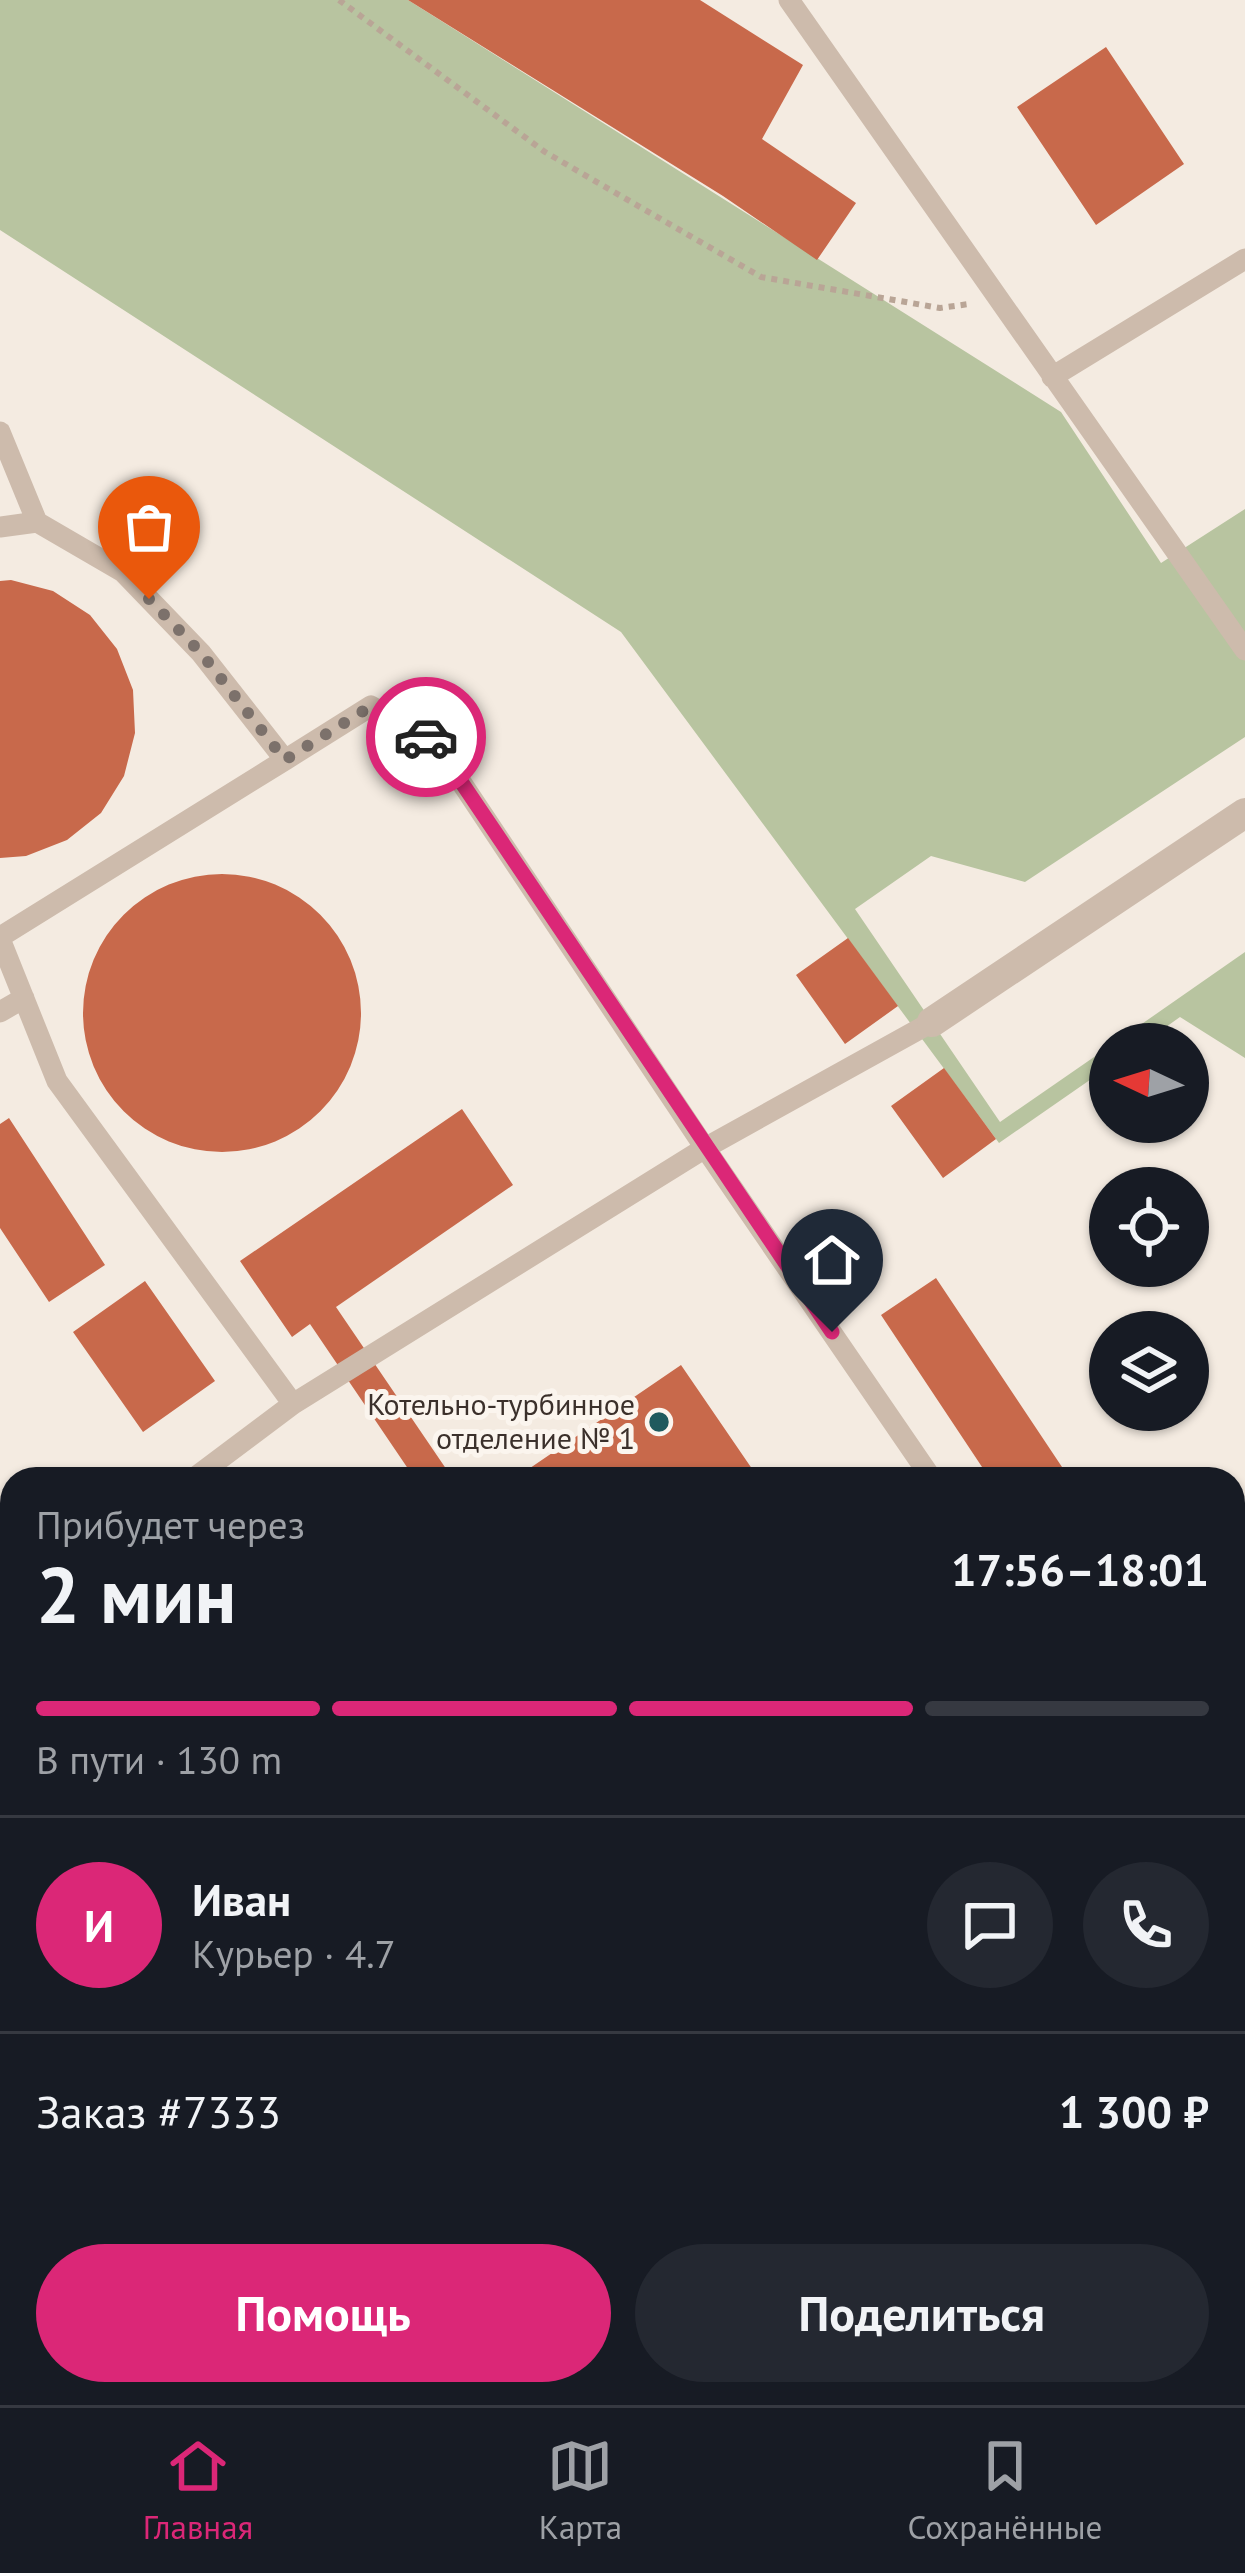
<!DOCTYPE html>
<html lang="ru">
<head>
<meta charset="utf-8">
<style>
  body { margin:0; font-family:"PT Sans",sans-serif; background:#242831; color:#f1f3f6; height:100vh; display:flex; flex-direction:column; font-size:45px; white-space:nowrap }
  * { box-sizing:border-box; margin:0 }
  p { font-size:39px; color:#9ea1a6 }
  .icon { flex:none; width:66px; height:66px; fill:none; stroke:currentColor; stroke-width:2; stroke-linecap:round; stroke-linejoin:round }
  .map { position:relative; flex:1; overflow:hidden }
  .sheet { position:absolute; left:0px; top:1467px; width:1245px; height:939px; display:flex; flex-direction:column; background:#171b24; border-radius:36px 36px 0 0; box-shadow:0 3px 9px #0004 }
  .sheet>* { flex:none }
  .needle { width:78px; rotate:274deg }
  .fabs { position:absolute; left:1089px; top:1023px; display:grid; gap:24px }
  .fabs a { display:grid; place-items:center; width:120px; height:120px; border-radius:50%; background:#171b24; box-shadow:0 3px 9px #0004; font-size:60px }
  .pin { position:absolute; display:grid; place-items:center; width:102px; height:102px; color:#fff; margin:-123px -51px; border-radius:50% 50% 50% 0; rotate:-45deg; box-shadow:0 0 12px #0007 }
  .pin .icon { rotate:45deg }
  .courier { position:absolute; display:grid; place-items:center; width:120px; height:120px; margin:-60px; border:9px solid #db2777; border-radius:50%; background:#fff; color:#222; box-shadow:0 3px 15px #0007 }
  .headline em { font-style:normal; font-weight:600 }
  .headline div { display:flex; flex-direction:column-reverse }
  .headline { display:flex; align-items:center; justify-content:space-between; height:204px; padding:0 36px }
  h1 { font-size:78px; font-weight:600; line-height:90px }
  .bar { display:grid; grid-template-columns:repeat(4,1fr); gap:18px 12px; align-content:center; height:144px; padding:0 36px }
  .bar i { height:15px; border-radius:9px; background:#363941 }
  .bar .current { background:#db2777 }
  .bar p { grid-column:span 4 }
  .line { display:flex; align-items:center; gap:30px; padding:0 36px; border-top:3px solid #363941 }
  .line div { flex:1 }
  .round { display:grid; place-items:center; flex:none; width:126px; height:126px; border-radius:63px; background:#242831 }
  .button { display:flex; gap:24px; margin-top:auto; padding:24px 36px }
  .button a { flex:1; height:138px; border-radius:72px; background:#db2777; color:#fff; font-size:48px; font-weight:600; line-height:138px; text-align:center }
  .button a+a { background:#242831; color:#f1f3f6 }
  .dock { display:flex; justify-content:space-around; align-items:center; height:168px; border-top:3px solid #363941; background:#171b24; font-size:33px; color:#9ea1a6 }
  .dock a { display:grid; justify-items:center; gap:6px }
  .dock .current { color:#db2777 }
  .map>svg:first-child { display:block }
  .green { fill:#b8c4a0 }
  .building { fill:#c8694b }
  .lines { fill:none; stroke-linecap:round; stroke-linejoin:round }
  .path { stroke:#b9a596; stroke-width:6; stroke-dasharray:6 6; stroke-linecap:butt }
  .lane { stroke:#cdbbac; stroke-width:21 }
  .street { stroke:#cdbbac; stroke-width:30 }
  .done { stroke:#7c716b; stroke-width:12; stroke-dasharray:0 21.6 }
  .route { stroke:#db2777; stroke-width:15 }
  .poi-dot { fill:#1f5a5e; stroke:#fbf5ee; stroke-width:4.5 }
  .labels { text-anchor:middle; stroke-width:10; stroke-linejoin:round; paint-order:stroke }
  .poi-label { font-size:30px; fill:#3b302b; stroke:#fbf5ee; text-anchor:end }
</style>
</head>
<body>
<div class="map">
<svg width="1245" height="2405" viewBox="0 0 1245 2405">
  <rect width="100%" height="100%" fill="#f4ebe1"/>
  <path class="green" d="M0,0H408L1061,412L1161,563L1245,509V737L1025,882L931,856L855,909L1000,1122L1110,1046V1066L999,1143L621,632L0,230Z
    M1245,952V1058L1180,1017L1142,1044H1113Z"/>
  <path class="building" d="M408,0H700L803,65L762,139L856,203L817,260L723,196Z
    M1106,47L1184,164L1096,225L1017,107Z
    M11,580L53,591L90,615L117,649L133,690L135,733L124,776L101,813L67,840L26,856L0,858V581Z
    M83 1013a139 139 0 1 1 278 0a139 139 0 1 1-278 0Z
    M848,938L898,1006L845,1044L796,975Z
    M944,1068L996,1139L943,1178L891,1106Z
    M462,1109L513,1185L336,1307L453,1479H415L310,1324L292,1337L240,1261Z
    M9,1118L105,1265L49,1302L0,1228V1124Z
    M936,1278L1070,1479H990L881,1315Z
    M145,1281L215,1381L143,1432L73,1332Z
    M681,1365L759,1479H514Z
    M0,1984L12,2001V2136L0,2119Z
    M1233,2175L1245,2193V2405H779L771,2394H1233Z
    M0,2371L12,2394L23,2405H0Z
    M140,2394H246L230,2405H148Z"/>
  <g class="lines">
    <path class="path" d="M339,0L545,152L761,277L940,308L969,304"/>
    <path class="lane" d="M789,0L1245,650
      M1052,377L1245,259
      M0,432L37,522L0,527
      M285,760L371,706L435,743L705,1148L932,1479
      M0,937L285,760L201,653L123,572L37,522
      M0,939L57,1081L293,1404
      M0,1012L24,998
      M193,1479L293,1404L705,1148L932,1022
      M0,1622L12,1613
      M1233,1917L1245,1934
      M0,1923L12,1941
      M328,2394L335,2405"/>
    <path class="street" d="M932,1022L1245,813"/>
  </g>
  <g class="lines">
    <path class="done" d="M149,599L201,653L285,760L371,706L426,737"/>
    <path class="route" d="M426,737L435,743L832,1332"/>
  </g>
  <circle class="poi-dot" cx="659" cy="1422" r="12"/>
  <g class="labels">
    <g class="poi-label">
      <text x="635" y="1415">Котельно-турбинное<tspan x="635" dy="34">отделение № 1</tspan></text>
    </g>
  </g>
</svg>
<div class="fabs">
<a><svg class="needle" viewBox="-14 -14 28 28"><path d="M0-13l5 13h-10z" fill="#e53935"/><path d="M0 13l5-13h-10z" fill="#9ea1a6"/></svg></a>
<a><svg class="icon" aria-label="locate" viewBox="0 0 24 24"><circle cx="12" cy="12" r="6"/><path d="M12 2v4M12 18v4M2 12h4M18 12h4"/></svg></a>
<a><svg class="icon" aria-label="layers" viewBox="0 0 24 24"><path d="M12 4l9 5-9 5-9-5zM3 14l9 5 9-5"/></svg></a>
</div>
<div class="pin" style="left:149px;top:599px;background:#ea580c"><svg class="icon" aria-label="bag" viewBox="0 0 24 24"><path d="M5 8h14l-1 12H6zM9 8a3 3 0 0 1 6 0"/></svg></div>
<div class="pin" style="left:832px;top:1332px;background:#1f2937"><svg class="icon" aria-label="home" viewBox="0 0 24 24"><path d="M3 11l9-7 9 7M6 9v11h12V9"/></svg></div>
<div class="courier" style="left:426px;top:737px"><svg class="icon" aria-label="car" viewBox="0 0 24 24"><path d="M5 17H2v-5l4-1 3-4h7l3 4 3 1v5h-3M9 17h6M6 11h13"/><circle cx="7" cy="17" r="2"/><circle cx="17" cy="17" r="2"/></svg></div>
<section class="sheet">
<div class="headline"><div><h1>2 мин</h1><p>Прибудет через</p></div><em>17:56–18:01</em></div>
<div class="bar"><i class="current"></i><i class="current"></i><i class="current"></i><i></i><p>В пути · 130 m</p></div>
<div class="line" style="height:216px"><b class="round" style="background:#db2777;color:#fff">И</b><div><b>Иван</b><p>Курьер · 4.7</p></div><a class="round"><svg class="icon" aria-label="chat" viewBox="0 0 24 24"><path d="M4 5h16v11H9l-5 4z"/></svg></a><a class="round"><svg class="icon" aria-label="phone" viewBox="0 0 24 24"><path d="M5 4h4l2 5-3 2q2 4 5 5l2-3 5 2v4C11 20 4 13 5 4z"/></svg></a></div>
<div class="line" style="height:156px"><div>Заказ #7333</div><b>1 300 ₽</b></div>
<div class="button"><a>Помощь</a><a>Поделиться</a></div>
</section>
</div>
<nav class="dock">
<a class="current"><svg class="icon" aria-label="home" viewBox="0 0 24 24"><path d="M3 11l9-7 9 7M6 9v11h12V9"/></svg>Главная</a>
<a><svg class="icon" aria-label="map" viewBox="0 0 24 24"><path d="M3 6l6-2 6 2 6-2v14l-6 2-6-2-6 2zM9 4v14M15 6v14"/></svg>Карта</a>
<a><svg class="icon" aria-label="saved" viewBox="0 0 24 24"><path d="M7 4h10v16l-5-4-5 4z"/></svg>Сохранённые</a>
</nav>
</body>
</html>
